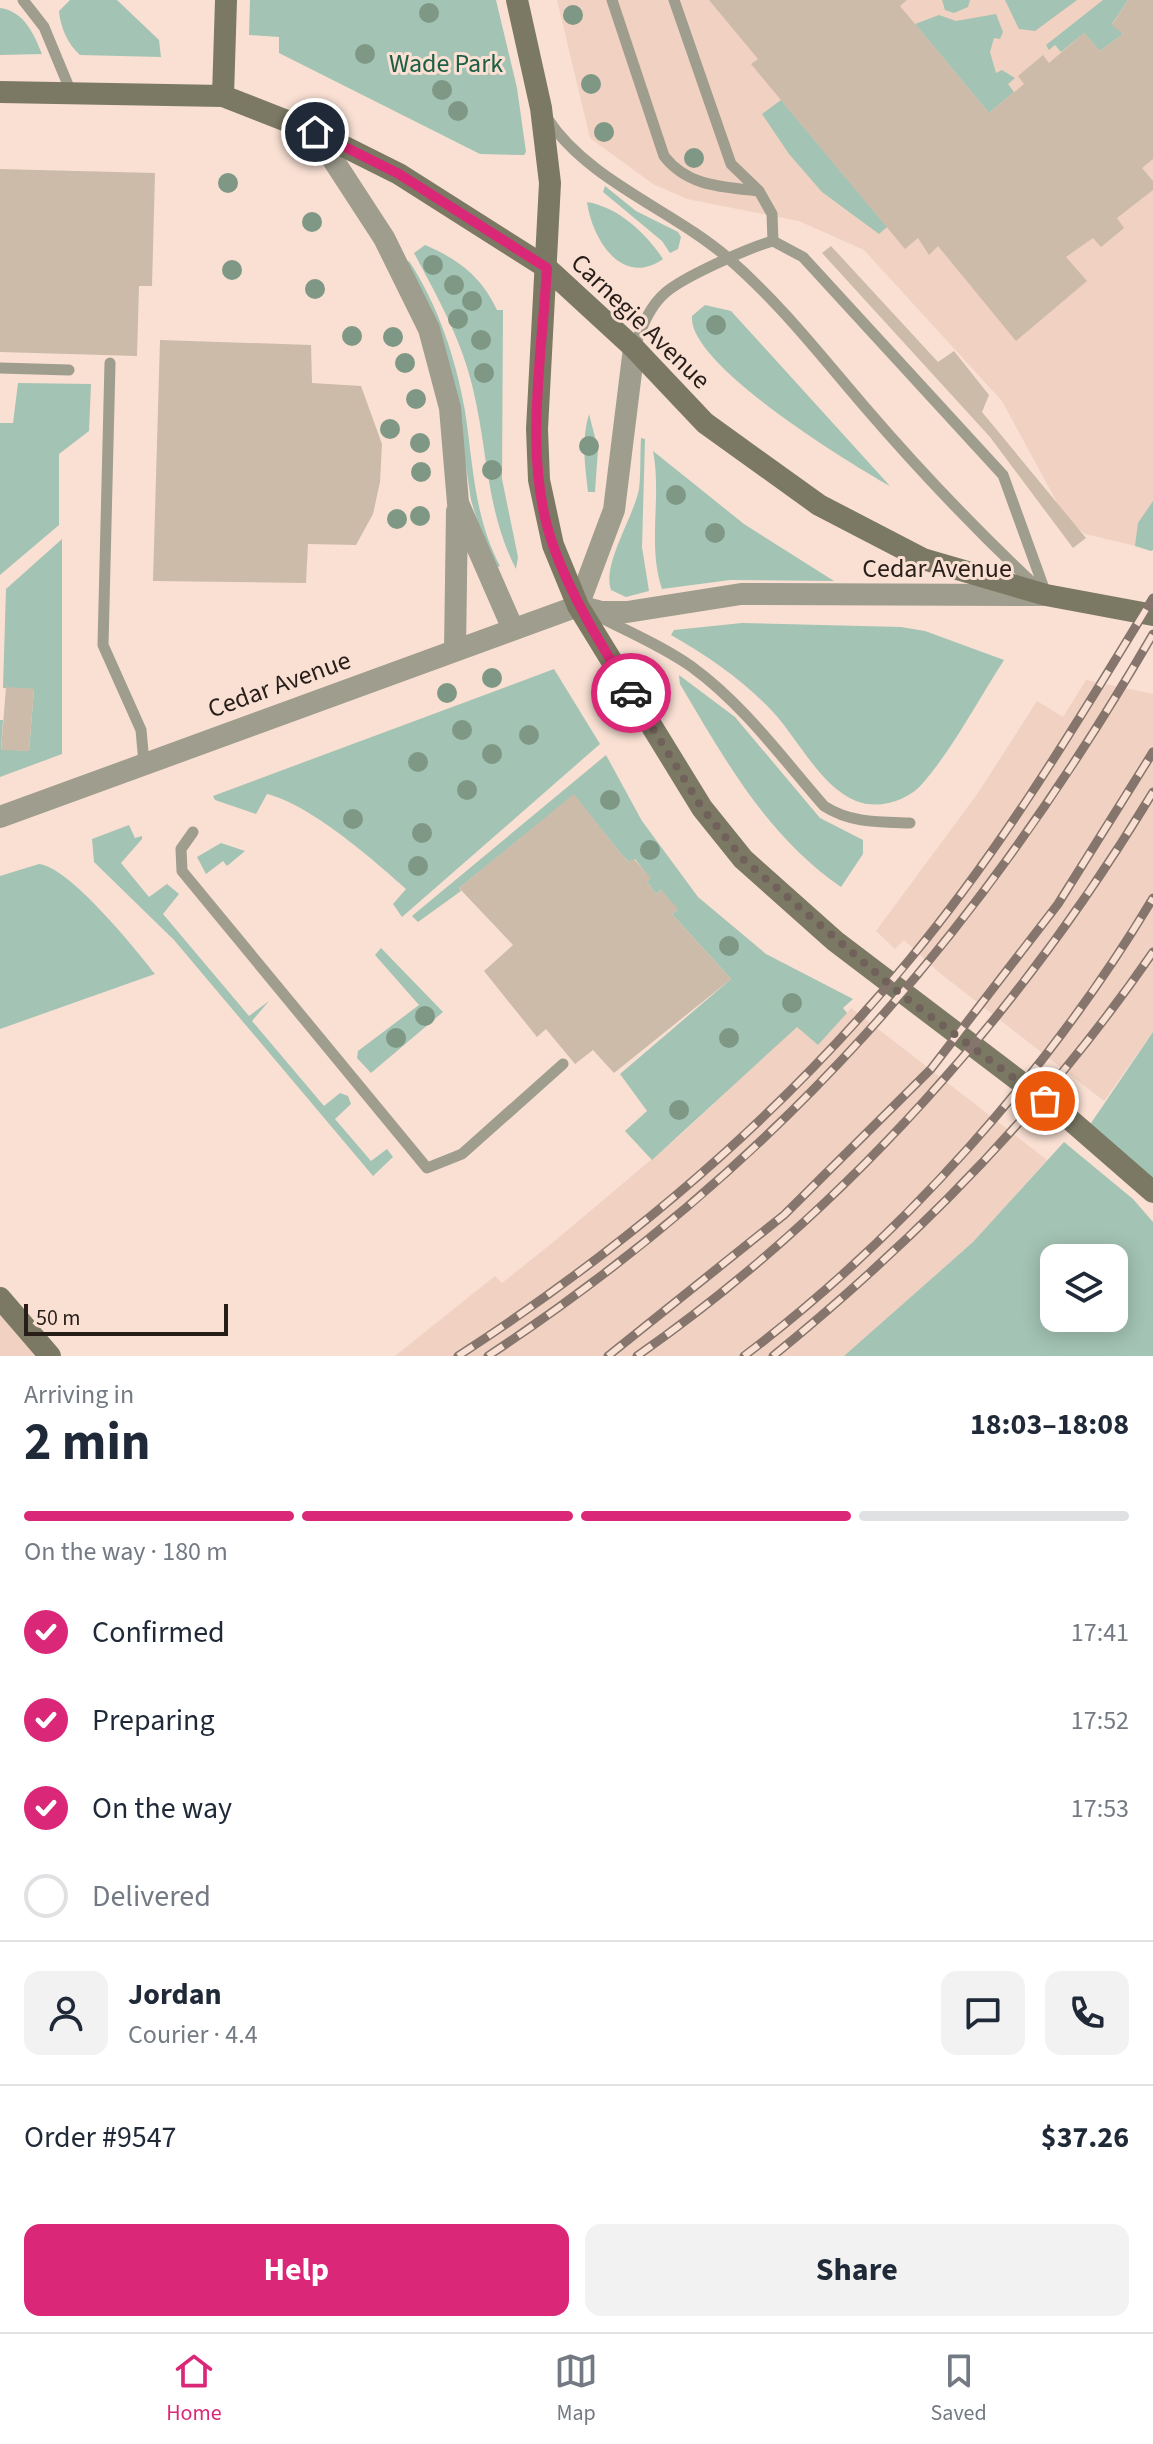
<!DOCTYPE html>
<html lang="en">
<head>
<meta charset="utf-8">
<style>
  body { margin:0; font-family:"Source Sans 3",sans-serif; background:#f2f2f3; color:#1f2937; height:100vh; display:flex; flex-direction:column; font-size:30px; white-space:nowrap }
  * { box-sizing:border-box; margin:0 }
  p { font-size:26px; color:#747a83 }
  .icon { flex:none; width:44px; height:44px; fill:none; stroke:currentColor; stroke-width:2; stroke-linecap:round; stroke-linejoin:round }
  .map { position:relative; height:1356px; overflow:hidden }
  .side { display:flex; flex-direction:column; background:#fff; flex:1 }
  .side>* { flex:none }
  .tools { position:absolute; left:1040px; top:1244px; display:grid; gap:16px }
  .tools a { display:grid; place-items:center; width:88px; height:88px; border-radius:16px; background:#fff; box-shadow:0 4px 20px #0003; font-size:40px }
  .scale { position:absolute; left:24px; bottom:20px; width:204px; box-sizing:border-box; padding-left:8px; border:4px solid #271e19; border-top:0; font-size:22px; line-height:28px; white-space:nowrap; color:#271e19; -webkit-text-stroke:6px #f9e0d3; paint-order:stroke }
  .pin { position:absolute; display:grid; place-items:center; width:68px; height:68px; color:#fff; margin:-34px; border:4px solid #fff; border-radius:50%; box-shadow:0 2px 8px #0007 }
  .courier { position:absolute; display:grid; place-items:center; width:80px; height:80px; margin:-40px; border:6px solid #db2777; border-radius:50%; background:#fff; color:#222; box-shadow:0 2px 10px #0007 }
  .summary em { font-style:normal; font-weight:700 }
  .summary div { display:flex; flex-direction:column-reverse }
  .summary { display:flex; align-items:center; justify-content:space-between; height:136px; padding:0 24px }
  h1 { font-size:52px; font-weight:700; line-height:60px }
  .bar { display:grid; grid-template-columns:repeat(4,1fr); gap:12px 8px; align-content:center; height:96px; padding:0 24px }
  .bar i { height:10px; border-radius:6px; background:#e0e1e3 }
  .bar .active { background:#db2777 }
  .bar p { grid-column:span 4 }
  .line { display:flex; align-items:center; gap:20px; padding:0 24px; border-top:2px solid #e0e1e3 }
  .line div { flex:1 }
  .round { display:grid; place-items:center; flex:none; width:84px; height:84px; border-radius:16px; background:#f2f2f3 }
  ol { padding:0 24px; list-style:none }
  li { display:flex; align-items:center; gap:24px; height:88px }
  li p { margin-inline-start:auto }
  li .icon { padding:8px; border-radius:50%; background:#db2777; color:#fff; stroke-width:4 }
  li:last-child { color:#747a83 }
  li i { width:44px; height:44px; border:4px solid #e0e1e3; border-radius:50% }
  .button { display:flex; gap:16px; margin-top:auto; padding:16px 24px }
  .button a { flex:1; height:92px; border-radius:16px; background:#db2777; color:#fff; font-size:32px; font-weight:700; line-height:92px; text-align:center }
  .button a+a { background:#f2f2f3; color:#1f2937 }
  .tab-bar { display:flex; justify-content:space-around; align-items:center; height:112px; border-top:2px solid #e0e1e3; background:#fff; font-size:22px; color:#747a83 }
  .tab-bar a { display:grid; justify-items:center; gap:4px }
  .tab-bar .active { color:#db2777 }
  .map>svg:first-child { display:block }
  .built { fill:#f1d1c1 }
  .green { fill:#a3c3b4; fill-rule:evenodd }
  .building { fill:#ccbba8 }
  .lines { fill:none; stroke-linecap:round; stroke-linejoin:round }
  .service { stroke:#9e9d8e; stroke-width:11 }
  .minor { stroke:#9e9d8e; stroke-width:22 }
  .tertiary { stroke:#9e9d8e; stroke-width:22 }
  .secondary { stroke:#7b7963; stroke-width:22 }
  .rail-casing { stroke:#85756c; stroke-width:9 }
  .rail { stroke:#f9e0d3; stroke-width:6; stroke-dasharray:18; stroke-linecap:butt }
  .tree { fill:#7f9885 }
  .done { stroke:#70625a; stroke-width:8; stroke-dasharray:0 14.4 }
  .route { stroke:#db2777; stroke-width:10 }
  .labels { text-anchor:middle; stroke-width:6; stroke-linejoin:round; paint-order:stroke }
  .park-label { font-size:26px; fill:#1c5e46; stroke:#f9e0d3 }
  .street-label { font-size:26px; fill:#271e19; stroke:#f9e0d3 }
</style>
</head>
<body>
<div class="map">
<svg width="1153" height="1356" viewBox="0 0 1153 1356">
  <rect width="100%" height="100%" fill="#f9e0d3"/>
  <path class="built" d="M557,0H1153V550L1085,534L1065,517L1002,401L864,250L799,221L687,199L653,184L590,138Z
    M1086,680L1153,694V1032L1104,1101L941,974L904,940L895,949L876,931L978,793L1037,701L1063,717Z
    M851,1008L1047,1160L973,1242L844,1356H395L495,1276L502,1283L551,1244L677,1138L797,1026L818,1045Z
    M0,1298L50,1356H0Z"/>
  <path class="green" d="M70,0H117L159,40L161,57L80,55C68,45 60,26 59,11Z
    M250,0H496L517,88L526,152L524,155L480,154L279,53V37L249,35Z
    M942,0H970L968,7L954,13L945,10Z
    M1005,0H1077L1035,31L1019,29Z
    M1103,0H1128L1112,24L1123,34L1100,51L1084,33L1061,52L1055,45L1049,50L1046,45Z
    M0,8C24,11 34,34 42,54L0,55Z
    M996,14L1003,32L1000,39L994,38L990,52L996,73L1002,70L1015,78L1008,84L1014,92L989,113L915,24L939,15L956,21Z
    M781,100L887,227L879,234L822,192L789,154L762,114Z
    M605,186L636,211L678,232L681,237L678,249L670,253L662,241L603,192Z
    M587,202C618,207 646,233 663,259C622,288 592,239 587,202Z
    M425,245C458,259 482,277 497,310H503L502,479L518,557L516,569C486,511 488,451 473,389C462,340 437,296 414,253Z
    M409,261C438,305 456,359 465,411C473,463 474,517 500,566L492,569L471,500L463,447L405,265Z
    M705,305L731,311L890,486C849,463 687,364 692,316Z
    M18,383L91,384L89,431L59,454V525L0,575V423H13Z
    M589,414L598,449L595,492H588C585,465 581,441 589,414Z
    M641,438L645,439L642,547L649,591L626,597L611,590C602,564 633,519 639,489C641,473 640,455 641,438Z
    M653,451L744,524L834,581L730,580L662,589C647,544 662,497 653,451Z
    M1153,501V550L1151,551L1135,546L1138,523Z
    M62,539V754L0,777V720H3L1,749L29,751L34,689L3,688L6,589Z
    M742,623L901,627L925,631L1004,660C978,700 954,747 923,783C908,801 878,810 856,801C821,787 798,739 773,712C743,680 708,656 671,635L674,630Z
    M554,669L600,744L402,917L393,904L406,889C373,859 309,804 267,794L256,814L215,800L213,796Z
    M679,675L735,717L820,818L863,840V854L841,887C767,836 725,760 680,684Z
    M606,755L642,821L698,897L766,954L853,999L843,1008L847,1013L818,1045L797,1027L652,1160L625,1131L647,1111L620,1074L731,979L672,914L677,910L661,890L656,894L647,882L650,878L635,859L629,862L621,854L574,795L459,888L461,891L418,922L412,916Z
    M129,825L135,838L142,836V839L121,863L149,897L167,884L179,894L163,914L249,1016L269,1001L252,1021L324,1106L340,1093L348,1096L351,1104L335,1119L371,1161L387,1149L393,1157L373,1176L174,940L94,862L92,839Z
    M221,843L245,851L227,866L223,861L206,874L197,857Z
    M39,864C69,867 135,948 155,974L0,1029V876Z
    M381,948L443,1012L371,1073L357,1058L358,1051L419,1005L375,955Z
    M1153,1032V1192L1085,1132Z
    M1064,1142L1133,1199L1153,1222V1356H844L973,1242ZM1114,1258V1318H1054V1258Z"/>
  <path class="building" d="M709,0H907L900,6L989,113L1024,84L1018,76L1043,55L1049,63L1084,33L1100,51L1123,34L1112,25L1128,0H1153V159L1142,168L1153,181V190L1117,218L1124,228L1101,247L1093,238L1066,257L1087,281L1016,341L938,246L929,255L918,238L905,249L751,64L758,59Z
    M0,169L155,173L152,286H139L137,356L0,352Z
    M831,246L938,362L954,351L989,395L982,412L1086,538L1073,548L990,437L822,253Z
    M160,340L311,345L312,383L361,386L382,444L380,482L373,514L356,545L308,544L306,583L153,581Z
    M6,687L34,689L29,751L1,750Z
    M574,794L621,854L629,862L634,859L651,878L647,882L656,894L661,890L678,909L672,914L731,979L614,1073L593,1050L575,1064L546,1029L537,1037L484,971L513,945L459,888Z"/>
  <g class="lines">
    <path class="service" d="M23,0L44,27L71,92
      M612,0L664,156C688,187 723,187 759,191
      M674,0L731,164L759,191L772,214L773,241
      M547,118C588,181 673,210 728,258C779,302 821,356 864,406C919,470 976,530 1037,587
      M634,348C642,328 648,308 665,293C683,277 748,248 773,241L803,257L1003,475L1045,591
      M110,363L103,645L141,730L144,763
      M0,368L69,370
      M600,617C631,633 664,647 692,667C744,705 782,758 824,806C850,823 879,822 910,823
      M193,832L181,849L182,871L427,1168L462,1154L563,1064"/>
    <path class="minor" d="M578,606L614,510L634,348"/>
    <path class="tertiary" d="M315,132L384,238L429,329L450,408L458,503L513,629
      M455,650L457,511
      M0,817L578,606L601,612H627L741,594L1041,595"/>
    <path class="secondary" d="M517,0L541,108L550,183L537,429L539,480L553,545L578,606L702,808L743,859L835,941L1068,1118L1153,1192
      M0,92L223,96L315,132L399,174L547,268L634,348L705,423L819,505L923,559L1046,595L1153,615
      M223,96L226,0
      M0,1298L50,1356"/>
    <g class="rail-casing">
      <path id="rail" d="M458,1356C628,1246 782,1115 910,959C1003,847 1078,721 1153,598
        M488,1356C779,1164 979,934 1153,634
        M608,1356L784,1215L931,1069L1058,904L1153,752
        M637,1356C847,1209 1021,1011 1153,792
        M744,1356C903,1236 1051,1069 1153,898
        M773,1356C917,1239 1048,1105 1153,952"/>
    </g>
    <use href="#rail" class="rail"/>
  </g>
  <g class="tree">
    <circle cx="429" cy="13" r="10"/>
    <circle cx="573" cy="15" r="10"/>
    <circle cx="365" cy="54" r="10"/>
    <circle cx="591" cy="84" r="10"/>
    <circle cx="442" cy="90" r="10"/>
    <circle cx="458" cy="111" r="10"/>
    <circle cx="604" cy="132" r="10"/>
    <circle cx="694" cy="158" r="10"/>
    <circle cx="228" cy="183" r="10"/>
    <circle cx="312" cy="222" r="10"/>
    <circle cx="433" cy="265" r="10"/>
    <circle cx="232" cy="270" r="10"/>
    <circle cx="454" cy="285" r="10"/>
    <circle cx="315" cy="289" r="10"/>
    <circle cx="472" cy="301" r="10"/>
    <circle cx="458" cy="319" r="10"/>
    <circle cx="716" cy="325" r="10"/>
    <circle cx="352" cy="336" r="10"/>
    <circle cx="393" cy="337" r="10"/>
    <circle cx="481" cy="340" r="10"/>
    <circle cx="405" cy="363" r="10"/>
    <circle cx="484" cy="373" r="10"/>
    <circle cx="416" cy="399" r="10"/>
    <circle cx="390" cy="429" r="10"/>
    <circle cx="420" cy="443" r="10"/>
    <circle cx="589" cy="446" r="10"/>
    <circle cx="492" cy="470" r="10"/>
    <circle cx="421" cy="472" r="10"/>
    <circle cx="676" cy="495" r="10"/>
    <circle cx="420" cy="516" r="10"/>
    <circle cx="397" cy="519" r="10"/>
    <circle cx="715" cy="533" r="10"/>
    <circle cx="492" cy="678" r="10"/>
    <circle cx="447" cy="693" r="10"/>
    <circle cx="462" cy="730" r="10"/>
    <circle cx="529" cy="735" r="10"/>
    <circle cx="492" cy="754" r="10"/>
    <circle cx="418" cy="762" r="10"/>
    <circle cx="467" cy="790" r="10"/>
    <circle cx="610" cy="800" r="10"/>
    <circle cx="353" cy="819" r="10"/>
    <circle cx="422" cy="833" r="10"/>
    <circle cx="650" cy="850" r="10"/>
    <circle cx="418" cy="866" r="10"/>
    <circle cx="729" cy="946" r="10"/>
    <circle cx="792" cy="1003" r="10"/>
    <circle cx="425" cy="1016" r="10"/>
    <circle cx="396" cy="1038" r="10"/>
    <circle cx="729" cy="1038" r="10"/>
    <circle cx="679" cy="1110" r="10"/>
  </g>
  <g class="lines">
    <path class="done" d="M631,693L702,808L743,859L903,996L1045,1101"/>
    <path class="route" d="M315,132L399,174L547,268C542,358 522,461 554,548C573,600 602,646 631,693"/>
  </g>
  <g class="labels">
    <g class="park-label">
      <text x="446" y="72">Wade Park</text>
    </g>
    <g class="street-label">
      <text transform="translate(641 321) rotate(44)" y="9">Carnegie Avenue</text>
      <text x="937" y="577">Cedar Avenue</text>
      <text transform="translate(279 684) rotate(-20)" y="9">Cedar Avenue</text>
    </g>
  </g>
</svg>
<div class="tools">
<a><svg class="icon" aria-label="layers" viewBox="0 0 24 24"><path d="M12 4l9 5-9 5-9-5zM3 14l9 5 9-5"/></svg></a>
</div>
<div class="scale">50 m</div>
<div class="pin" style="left:1045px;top:1101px;background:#ea580c"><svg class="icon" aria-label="bag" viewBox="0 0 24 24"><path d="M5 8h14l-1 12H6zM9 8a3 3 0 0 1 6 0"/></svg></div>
<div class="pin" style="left:315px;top:132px;background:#1f2937"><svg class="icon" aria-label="home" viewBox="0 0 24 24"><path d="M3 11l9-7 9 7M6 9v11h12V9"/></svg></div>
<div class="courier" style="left:631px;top:693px"><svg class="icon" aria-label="car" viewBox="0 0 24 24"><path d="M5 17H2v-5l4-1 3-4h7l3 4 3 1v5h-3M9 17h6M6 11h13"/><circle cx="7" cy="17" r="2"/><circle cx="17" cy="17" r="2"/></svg></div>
</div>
<section class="side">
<div class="summary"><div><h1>2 min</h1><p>Arriving in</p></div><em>18:03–18:08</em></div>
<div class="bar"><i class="active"></i><i class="active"></i><i class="active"></i><i></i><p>On the way · 180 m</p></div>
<ol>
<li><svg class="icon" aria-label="check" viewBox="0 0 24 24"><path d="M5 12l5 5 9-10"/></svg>Confirmed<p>17:41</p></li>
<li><svg class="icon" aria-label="check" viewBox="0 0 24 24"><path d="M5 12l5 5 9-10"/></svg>Preparing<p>17:52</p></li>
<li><svg class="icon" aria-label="check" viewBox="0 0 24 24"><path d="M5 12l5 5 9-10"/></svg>On the way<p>17:53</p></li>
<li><i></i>Delivered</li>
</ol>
<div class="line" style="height:144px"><a class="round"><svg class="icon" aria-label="person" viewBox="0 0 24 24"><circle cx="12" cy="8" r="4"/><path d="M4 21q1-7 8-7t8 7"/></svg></a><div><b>Jordan</b><p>Courier · 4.4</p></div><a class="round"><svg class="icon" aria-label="chat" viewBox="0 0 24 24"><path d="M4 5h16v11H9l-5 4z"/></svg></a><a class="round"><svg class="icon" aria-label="phone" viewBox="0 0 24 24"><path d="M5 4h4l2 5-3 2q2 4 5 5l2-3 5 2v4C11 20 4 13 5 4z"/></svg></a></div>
<div class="line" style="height:104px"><div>Order #9547</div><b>$37.26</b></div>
<div class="button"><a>Help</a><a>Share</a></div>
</section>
<nav class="tab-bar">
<a class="active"><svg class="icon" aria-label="home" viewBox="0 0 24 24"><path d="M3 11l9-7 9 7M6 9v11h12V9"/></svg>Home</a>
<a><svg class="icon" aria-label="map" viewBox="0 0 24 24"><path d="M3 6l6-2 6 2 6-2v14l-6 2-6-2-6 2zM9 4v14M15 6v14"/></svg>Map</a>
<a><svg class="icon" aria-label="saved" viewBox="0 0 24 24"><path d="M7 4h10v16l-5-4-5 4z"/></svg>Saved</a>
</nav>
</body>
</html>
